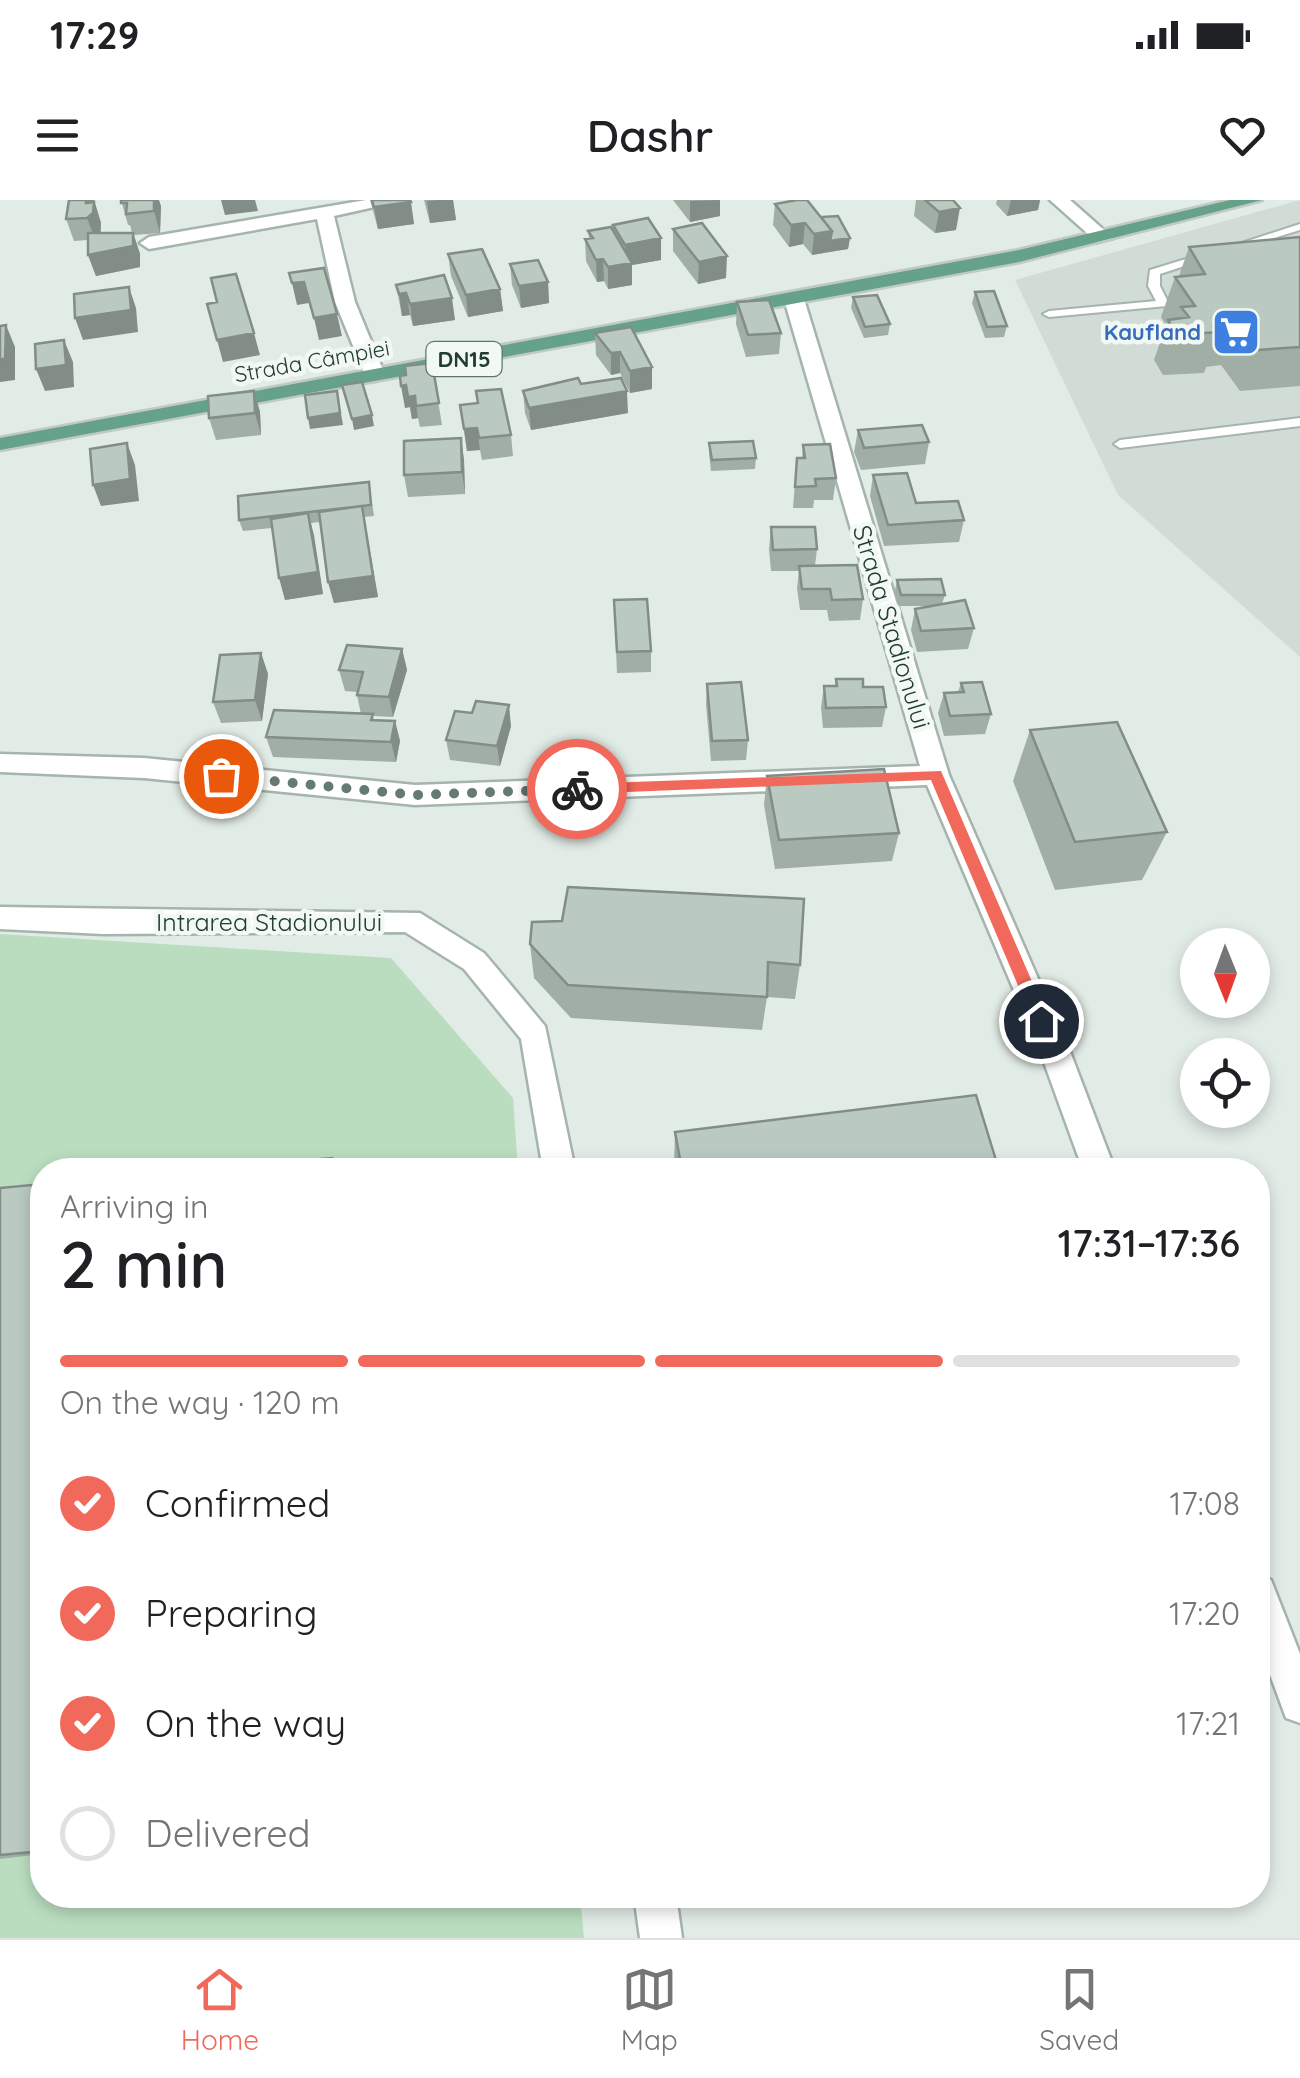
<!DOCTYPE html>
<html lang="en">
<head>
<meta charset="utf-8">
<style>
  body { margin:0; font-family:Quicksand,sans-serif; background:#f6f6f6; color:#202124; height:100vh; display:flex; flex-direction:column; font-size:38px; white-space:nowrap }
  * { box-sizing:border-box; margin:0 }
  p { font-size:32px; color:#757577 }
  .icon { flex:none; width:55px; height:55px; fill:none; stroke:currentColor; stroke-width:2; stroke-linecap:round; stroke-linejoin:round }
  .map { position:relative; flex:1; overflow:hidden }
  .details { position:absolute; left:30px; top:958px; width:1240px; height:750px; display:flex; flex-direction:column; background:#fff; border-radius:40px; box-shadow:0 5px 15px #0003 }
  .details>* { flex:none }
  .needle { width:65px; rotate:179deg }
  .buttons { position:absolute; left:1180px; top:728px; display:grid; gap:20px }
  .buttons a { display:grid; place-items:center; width:90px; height:90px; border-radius:50%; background:#fff; box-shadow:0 5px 15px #0003; font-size:50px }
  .pin { position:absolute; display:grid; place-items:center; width:85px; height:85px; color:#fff; margin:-42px; border:5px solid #fff; border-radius:50%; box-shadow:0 2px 10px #0007 }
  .courier { position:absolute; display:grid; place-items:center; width:100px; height:100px; margin:-50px; border:8px solid #f1695a; border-radius:50%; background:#fff; color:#222; box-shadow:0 2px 12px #0007 }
  .head em { font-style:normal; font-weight:600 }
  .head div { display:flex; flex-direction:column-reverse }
  .head { display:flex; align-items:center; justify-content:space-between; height:170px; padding:0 30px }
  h1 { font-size:65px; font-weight:600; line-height:75px }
  .bar { display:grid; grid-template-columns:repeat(4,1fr); gap:15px 10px; align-content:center; height:120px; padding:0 30px }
  .bar i { height:12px; border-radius:8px; background:#e0e0e0 }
  .bar .on { background:#f1695a }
  .bar p { grid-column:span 4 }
  ol { padding:0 30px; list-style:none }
  li { display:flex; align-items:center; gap:30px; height:110px }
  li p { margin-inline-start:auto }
  li .icon { padding:10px; border-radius:50%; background:#f1695a; color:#fff; stroke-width:4 }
  li:last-child { color:#757577 }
  li i { width:55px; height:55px; border:5px solid #e0e0e0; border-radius:50% }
  .status { display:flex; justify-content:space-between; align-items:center; height:70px; padding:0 50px; background:#fff; direction:ltr }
  .status svg { height:28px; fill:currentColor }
  header { display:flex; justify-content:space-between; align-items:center; height:130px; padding:0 30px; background:#fff; font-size:45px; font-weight:600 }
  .dock { display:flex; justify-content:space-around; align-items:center; height:140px; border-top:2px solid #e0e0e0; background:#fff; font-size:28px; color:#757577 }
  .dock a { display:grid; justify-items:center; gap:5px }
  .dock .on { color:#f1695a }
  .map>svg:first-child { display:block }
  .built { fill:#d0dcd5 }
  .green { fill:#baddbf }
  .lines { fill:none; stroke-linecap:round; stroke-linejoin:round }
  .lane-casing { stroke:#a5b4ac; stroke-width:4 }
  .street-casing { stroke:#a5b4ac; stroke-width:5 }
  .primary-casing { stroke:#c1c9c6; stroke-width:5 }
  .lane { fill:#fff; fill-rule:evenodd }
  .street { fill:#fff; fill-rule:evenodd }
  .primary { fill:#66a189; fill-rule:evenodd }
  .wall { fill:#a0aea6 }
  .shaded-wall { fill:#828d87 }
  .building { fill:#bacac1; stroke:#828d87; stroke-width:2.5 }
  .route { fill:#f1695a }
  .done { stroke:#657a71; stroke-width:10; stroke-dasharray:0 18 }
  .labels { text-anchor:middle; stroke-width:9; stroke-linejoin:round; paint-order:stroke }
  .far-shop-label { font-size:22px; font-weight:bold; fill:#366cbe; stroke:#f2f8f4; text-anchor:end }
  .shield { fill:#f2f8f4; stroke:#60756c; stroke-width:2.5 }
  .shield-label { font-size:22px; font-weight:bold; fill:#223d32 }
  .far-street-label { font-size:22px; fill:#223d32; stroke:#f2f8f4 }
  .street-label { font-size:25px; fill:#223d32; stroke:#f2f8f4 }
</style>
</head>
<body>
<div class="status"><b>17:29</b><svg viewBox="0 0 49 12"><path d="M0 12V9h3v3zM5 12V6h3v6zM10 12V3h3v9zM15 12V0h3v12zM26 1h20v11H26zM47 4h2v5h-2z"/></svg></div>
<header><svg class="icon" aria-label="menu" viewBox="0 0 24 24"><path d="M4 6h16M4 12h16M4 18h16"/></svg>Dashr<svg class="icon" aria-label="heart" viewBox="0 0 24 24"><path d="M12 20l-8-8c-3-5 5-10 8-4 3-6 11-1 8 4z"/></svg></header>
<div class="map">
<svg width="1300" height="1738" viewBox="0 0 1300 1738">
  <rect width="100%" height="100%" fill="#e2ece6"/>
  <path class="built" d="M1300,0V457L1118,295L1015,80Z"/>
  <path class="green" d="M0,734L391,758L513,898L518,970H42V1695H580L584,1738H0Z"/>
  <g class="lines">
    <g class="lane-casing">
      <path id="lane" d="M1300,24V30L1231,51L1226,48Z
        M1202,54L1207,57L1206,59L1160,74V86L1169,104L1167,106L1049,117L1043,114L1049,111L1156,101L1148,86L1150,70Z
        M1300,218V226L1120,248L1114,244L1120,240Z"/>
    </g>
    <g class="street-casing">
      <path id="street" d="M366,0H406L334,16L355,102L385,175L375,181L365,175L335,102L317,19L149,49L140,43L149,37Z
        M1050,0H1070L1113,38L1097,42Z
        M787,95L804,99L949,575L1071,854L1115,970H1083L1041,854L927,585L415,605L144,578L0,572V554L144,558L415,585L920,566L784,99Z
        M0,707L420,713L484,753L545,826L575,970H543L521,839L464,769L405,732L103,734L0,729Z
        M1258,1374L1271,1380L1300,1454V1523L1286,1518L1258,1442Z
        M634,1695H676L682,1738H640Z"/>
    </g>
    <g class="primary-casing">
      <path id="primary" d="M1230,0H1262L1019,62L0,250V238L1019,50Z"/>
    </g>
    <use href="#lane" class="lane"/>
    <use href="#street" class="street"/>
    <use href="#primary" class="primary"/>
  </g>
  <path class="wall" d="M121,0L161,6L160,33L134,35L140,54V67L96,76L88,55V40L74,41L66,19L95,3L101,23V33H132L130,25H128Z
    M370,0H410L414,24L378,29Z
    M424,0H453L456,20L430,23Z
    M673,0H720V16L690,22Z
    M916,0H953L956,30L935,33L914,16Z
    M997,0H1040L1038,10L1007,16L996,4Z
    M775,4L821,17L850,38L848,49L812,55L803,44L789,47L773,25Z
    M613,25L661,38V60L632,65V85L608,89L604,81L597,82L586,61L585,39H589L588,31H613Z
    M673,29L726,78L698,84L673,51Z
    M1300,37V186L1240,191L1221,165L1206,167L1204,173L1163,175L1154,160L1166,125L1161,117L1175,77L1179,76L1189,47Z
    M448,54L500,89L503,111L468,117L451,76Z
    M510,64L548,82L549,103L521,108L512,85Z
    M396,85L455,120L413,126L410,115L402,116Z
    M975,92L1007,126L1004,137L985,138L972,103Z
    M853,97L890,124L888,135L864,138L851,108Z
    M737,102L781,133L779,154L746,157L736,124Z
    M595,133L652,167V189L630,193L620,173L611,175L596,155Z
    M432,163L442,225L420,227L418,218L412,219L410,207L405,208L406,175Z
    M581,184L628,213L531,230L525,213L523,191Z
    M254,191L260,212L261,235L216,240L209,218Z
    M476,191L511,235L513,256L482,260L480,250L467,251L460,205L478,203Z
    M858,230L929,242L925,264L861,270L854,252Z
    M461,238L464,260L465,294L408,297L404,275Z
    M709,243L756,258L755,269L711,271L709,254Z
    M803,245L836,278L833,300H814L813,308H793L797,258H802Z
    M873,275L916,303L964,320L959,342L884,346L870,296Z
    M369,282L374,316L364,317L378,397L334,403L328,382L320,322L311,323L323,394L285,400L272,328L243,331L239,320Z
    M771,327L817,349L815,366L863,399L860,420L829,421L827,410H800L797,388L799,371H771L769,349Z
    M897,380L945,395L942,404L974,428L968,449L917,452L911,430L915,409L934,406H898L895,390Z
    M614,400L651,451V472L617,473Z
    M402,449L407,470L393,517L373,516L374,520L395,521L400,541L396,562L273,557L266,537L361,514L357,495V492L345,491L339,470Z
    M261,453L268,474L262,521L221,523L213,502Z
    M836,479L863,487L886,507L882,527L823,528L821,507L824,486H835Z
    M961,483L991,514L985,534L944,536L938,513L944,493L958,492Z
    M707,484L748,540L746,560L711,561L706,504Z
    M472,513L511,526L500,566L450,560L446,540Z
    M1030,530L1167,632L1142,680L1055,690L1013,581Z
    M767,576L899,633L892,661L775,669L764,605Z
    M530,744L800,765L795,799L767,797L762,830L571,818L534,778Z
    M675,932L999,970H676L674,962Z
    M42,984V1654L0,1659V988Z"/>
  <path class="shaded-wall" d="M86,0H94L101,23L100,35L95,39L87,18Z
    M154,0H159L161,6L160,33L154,11Z
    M221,0H255L258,11L225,15Z
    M438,0H453L456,20L430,23L427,1Z
    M720,0V16L690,22V1Z
    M1011,0H1040L1038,10L1007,16Z
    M411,2L414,24L378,29L374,7Z
    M960,8L956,30L935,33L939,12Z
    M805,23L803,44L789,47L791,25Z
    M832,31L829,52L812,55L814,34Z
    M133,33L140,54V67L96,76L88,55Z
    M661,38V60L632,65V85L608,89V67L626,64L625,45Z
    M850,38L848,49L829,52L830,41Z
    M727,56L726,78L698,84L699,62Z
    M603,59L604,81L597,82L596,60Z
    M304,82L309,103L297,105L292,83Z
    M548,82L549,103L521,108L519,86Z
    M129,87L136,108L138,132L83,140L75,118Z
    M500,89L503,111L468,117L466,95Z
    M406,93L410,115L402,116L399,94Z
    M452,98L455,120L413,126L410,104Z
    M337,114L342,136L319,140L314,118Z
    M6,125L15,147V180L0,182V159Z
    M254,133L260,155L223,162L217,140Z
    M64,140L73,162L74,187L45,191L36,169Z
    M620,152V173L611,175V153Z
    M652,167V189L630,193V171Z
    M406,185L415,196L418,218L412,219L410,207L405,208L401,186Z
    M254,191L260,212L261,235L255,213Z
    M337,191L343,225L310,229L308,218Z
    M627,191L628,213L531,230L529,208Z
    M372,215L374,226L354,230L352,219Z
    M477,228L480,250L467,251L464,229Z
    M461,238L464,260L465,294L462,272Z
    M127,243L135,265L139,301L101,306L93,285Z
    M362,306L378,397L334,403L328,382Z
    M308,313L314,335L323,394L285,400L279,378Z
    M402,449L407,470L393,517L389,497Z
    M261,453L268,474L262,521L255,500Z
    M509,505L511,526L500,566L497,546Z
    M395,521L400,541L396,562L391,542Z"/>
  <path class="building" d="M69,0H86V3L94,2L93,13L87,18L66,19Z
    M121,0H154V11L126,14L127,3H121Z
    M372,0H410L411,2L374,7Z
    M797,0H807L832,31L814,34L805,23L791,25L775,4Z
    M925,0H953L960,8L939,12Z
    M838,16L850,38L830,41L832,31L821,17Z
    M648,18L661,38L625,45L613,25Z
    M702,23L727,56L699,62L673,29Z
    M611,27L632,63L608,67L603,59L596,60L585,39L593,38L588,31Z
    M88,33H133V46L88,55Z
    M1300,37V147L1257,150L1237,125L1214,127L1219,132L1177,135L1168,120L1189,117L1181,107L1195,106L1175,77L1205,74L1189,47Z
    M482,49L500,89L466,95L448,54Z
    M538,60L548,82L519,86L510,64Z
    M324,68L337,114L314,118L304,82L292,83L289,73Z
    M236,74L254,133L217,140L207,104L217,102L211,78Z
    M444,75L452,98L410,104L406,93L399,94L396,85Z
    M129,87L131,110L75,118L74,94Z
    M994,91L1007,126L987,127L975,92Z
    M877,95L890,124L865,127L853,97Z
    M769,100L781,133L748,135L737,102Z
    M6,125L5,159H0V126Z
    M631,127L652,167L630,171L620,152L611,153L595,133Z
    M64,140L66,165L36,169L35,144Z
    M432,163L439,203L416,206L415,196L408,197L406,185L401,186L400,176L406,175L405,166Z
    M578,178L581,184L621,178L627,191L529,208L523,191Z
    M362,182L372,215L352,219L342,185Z
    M501,189L511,235L479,238L477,228L464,229L460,205L478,203L476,191Z
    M254,191L255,213L209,218L208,196Z
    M337,191L340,213L308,218L305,195Z
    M922,225L929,242L864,248L858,230Z
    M461,238L462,272L404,275V241Z
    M753,241L756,258L712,260L709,243Z
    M127,243L130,279L93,285L90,249Z
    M830,244L836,278L815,279L816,286L795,287L797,258H805L803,245Z
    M907,273L916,303L958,301L964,320L888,325L873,275Z
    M369,282L371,305L239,320L238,296Z
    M362,306L373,376L328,382L319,312Z
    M308,313L318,372L279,378L271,319Z
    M771,327H815L817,349L773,350Z
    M857,365L863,399L832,400L830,389H802L799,366Z
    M941,379L945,395H901L897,380Z
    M647,399L651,451L617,452L614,400Z
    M965,400L974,428L921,431L915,409Z
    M347,445L402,449L389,497L357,495L363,472L339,470Z
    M261,453L255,500L213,502L220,455Z
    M836,479H863V487H883L886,507L826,508L824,486H837Z
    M741,482L748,540L712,541L707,484Z
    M982,482L991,514L950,516L944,493L964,492L961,483Z
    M476,501L509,505L497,546L446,540L455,511L472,513Z
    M274,510L373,514L371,520L395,521L391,542L266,537Z
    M1117,522L1167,632L1075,642L1030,530Z
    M884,569L899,633L779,640L767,576Z
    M568,687L804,699L800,765L768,762L767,797L568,785L530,744L532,722L562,721Z
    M976,895L999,970H682L675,932Z
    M332,958V970H195Z
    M42,984V1651L0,1655V988Z"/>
  <path class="route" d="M941,571L1049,821L1047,825L1041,827L1033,821L931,580L577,594L570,589L577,584Z"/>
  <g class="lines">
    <path class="done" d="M221,576L415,595L577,589"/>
  </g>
  <defs>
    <g id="supermarket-square" transform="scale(2.5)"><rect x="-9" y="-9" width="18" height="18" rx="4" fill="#3f7fe0" stroke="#f2f8f4"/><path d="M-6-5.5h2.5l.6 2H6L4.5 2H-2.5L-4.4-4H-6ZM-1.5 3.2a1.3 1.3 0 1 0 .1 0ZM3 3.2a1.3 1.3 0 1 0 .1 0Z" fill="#fff"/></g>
  </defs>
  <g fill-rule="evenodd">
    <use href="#supermarket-square" x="1236" y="132"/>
  </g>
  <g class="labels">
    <g class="far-shop-label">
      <text x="1201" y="140">Kaufland</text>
    </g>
    <rect class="shield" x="426.5" y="142" width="75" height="34" rx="8"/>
    <g class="shield-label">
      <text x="464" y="167">DN15</text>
    </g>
    <g class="far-street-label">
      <text transform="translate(312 161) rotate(-10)" y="8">Strada Câmpiei</text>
    </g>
    <g class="street-label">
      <text transform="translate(892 427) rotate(73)" y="9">Strada Stadionului</text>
      <text x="269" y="731">Intrarea Stadionului</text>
    </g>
  </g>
</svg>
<div class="buttons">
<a><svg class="needle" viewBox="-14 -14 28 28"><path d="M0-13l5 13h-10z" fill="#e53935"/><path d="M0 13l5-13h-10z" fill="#757577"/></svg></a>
<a><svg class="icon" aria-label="locate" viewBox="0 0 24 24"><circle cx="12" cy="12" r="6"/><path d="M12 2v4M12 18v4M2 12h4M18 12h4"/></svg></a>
</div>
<div class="pin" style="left:221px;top:576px;background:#ea580c"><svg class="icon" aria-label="bag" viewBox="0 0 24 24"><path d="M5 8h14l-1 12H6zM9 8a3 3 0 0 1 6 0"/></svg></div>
<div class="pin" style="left:1041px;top:821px;background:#1f2937"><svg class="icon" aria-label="home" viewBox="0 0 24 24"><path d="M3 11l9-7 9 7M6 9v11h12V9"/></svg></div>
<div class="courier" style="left:577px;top:589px"><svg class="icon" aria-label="bike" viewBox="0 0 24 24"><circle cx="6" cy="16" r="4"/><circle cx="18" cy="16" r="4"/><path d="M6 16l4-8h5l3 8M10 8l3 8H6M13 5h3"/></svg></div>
<section class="details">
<div class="head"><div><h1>2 min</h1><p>Arriving in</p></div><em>17:31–17:36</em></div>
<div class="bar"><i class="on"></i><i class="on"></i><i class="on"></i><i></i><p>On the way · 120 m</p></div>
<ol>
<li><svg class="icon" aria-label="check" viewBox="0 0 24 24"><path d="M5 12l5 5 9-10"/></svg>Confirmed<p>17:08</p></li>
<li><svg class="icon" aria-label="check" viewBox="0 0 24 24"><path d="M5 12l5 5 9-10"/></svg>Preparing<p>17:20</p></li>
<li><svg class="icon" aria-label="check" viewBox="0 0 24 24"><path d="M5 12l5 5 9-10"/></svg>On the way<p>17:21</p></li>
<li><i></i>Delivered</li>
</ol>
</section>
</div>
<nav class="dock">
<a class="on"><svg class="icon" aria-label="home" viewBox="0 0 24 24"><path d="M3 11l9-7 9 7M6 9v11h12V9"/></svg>Home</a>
<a><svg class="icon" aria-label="map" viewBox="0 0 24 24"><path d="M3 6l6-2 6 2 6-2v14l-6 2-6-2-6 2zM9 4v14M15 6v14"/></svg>Map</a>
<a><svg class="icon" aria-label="saved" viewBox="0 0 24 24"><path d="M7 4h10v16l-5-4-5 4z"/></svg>Saved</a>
</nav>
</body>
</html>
